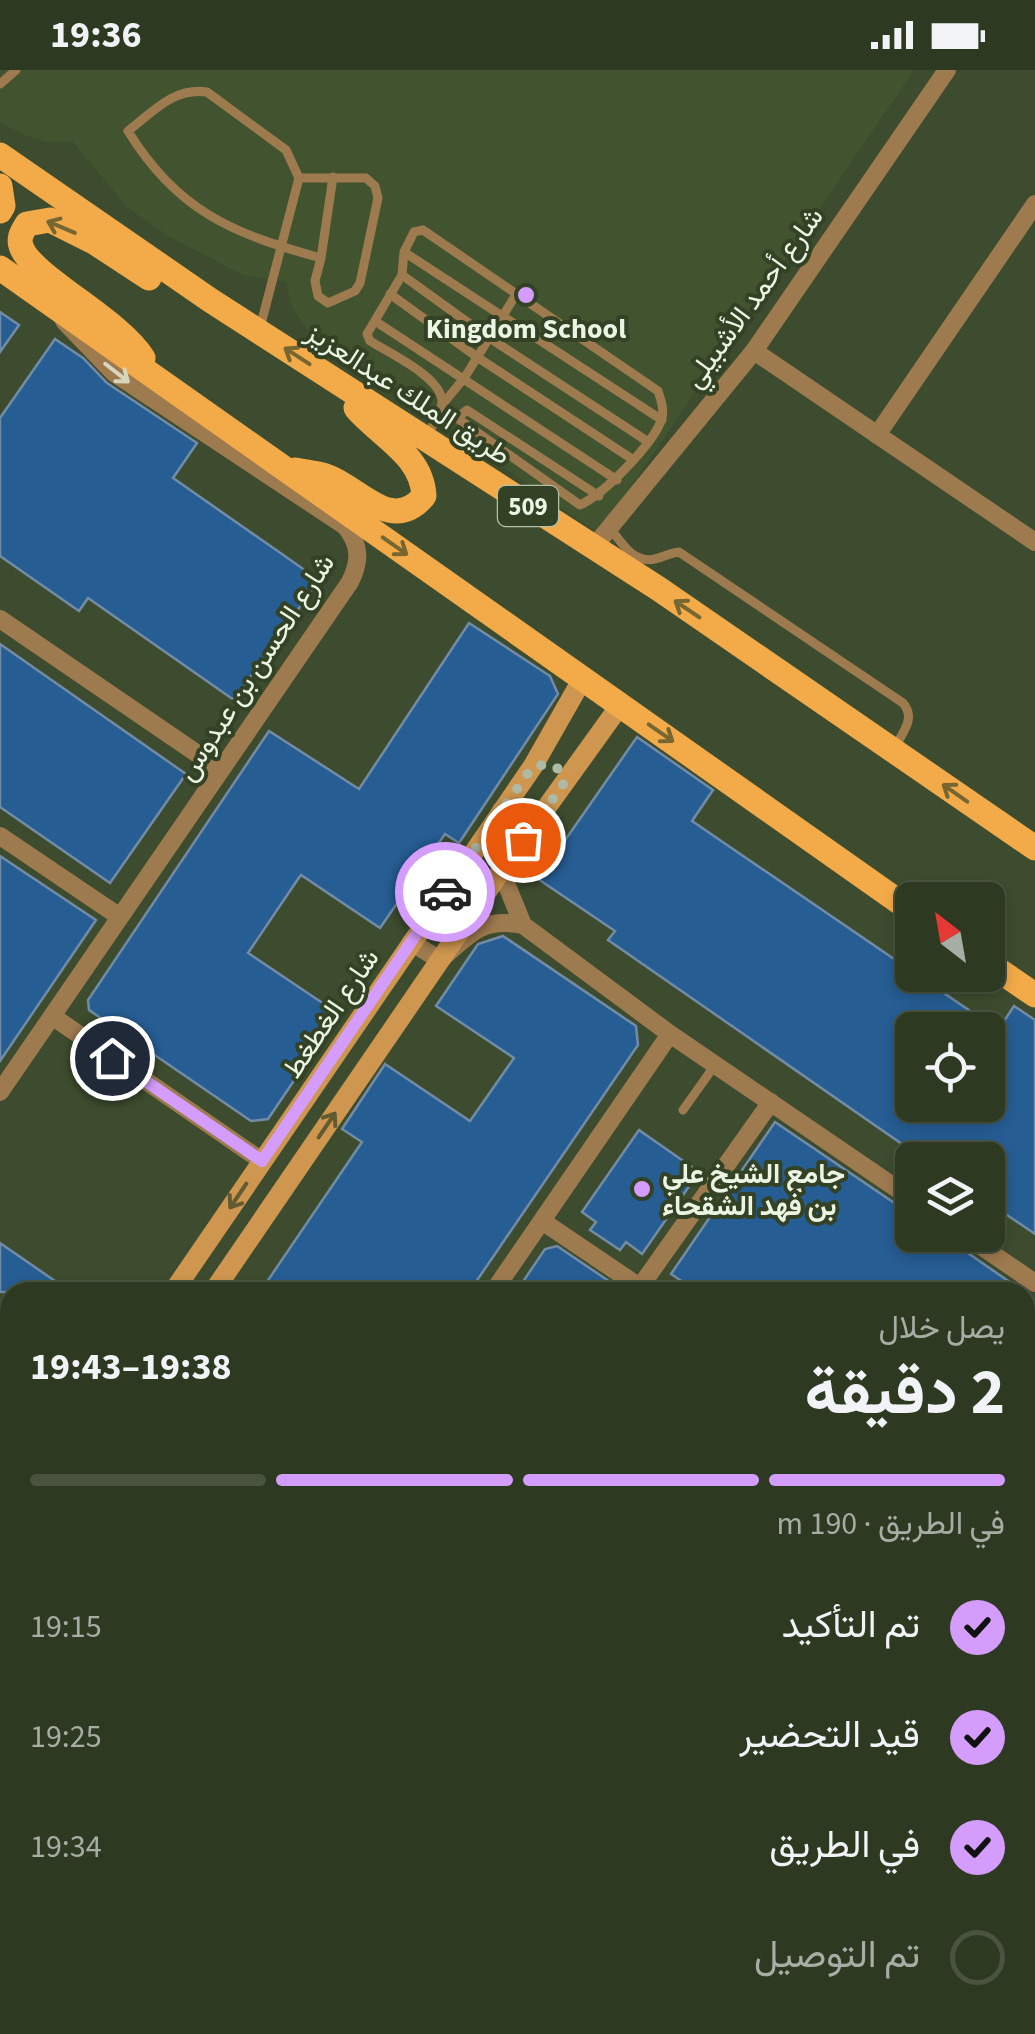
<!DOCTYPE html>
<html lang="ar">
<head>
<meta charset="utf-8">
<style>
  body { margin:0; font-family:"Source Sans 3",Vazirmatn,sans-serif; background:#3a442f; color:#f1f3f6; direction:rtl; height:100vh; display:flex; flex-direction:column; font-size:38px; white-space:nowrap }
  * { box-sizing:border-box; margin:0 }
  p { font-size:32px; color:#a7aca5 }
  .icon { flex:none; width:55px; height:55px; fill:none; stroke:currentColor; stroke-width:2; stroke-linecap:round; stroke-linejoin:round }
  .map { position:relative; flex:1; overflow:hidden; direction:ltr }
  .side { position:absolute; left:0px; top:1212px; width:1035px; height:752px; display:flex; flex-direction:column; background:#2e3922; border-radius:30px 30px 0 0; box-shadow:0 5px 15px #0003,0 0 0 2px #495340; direction:rtl }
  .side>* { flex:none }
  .needle { width:65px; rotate:329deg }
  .buttons { position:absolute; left:895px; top:812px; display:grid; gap:20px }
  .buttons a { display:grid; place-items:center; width:110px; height:110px; border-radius:15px; background:#2e3922; box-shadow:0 5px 15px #0003,0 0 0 2px #495340; font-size:50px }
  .pin { position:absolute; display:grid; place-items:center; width:85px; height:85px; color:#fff; margin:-42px; border:5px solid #fff; border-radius:50%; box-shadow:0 2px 10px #0007 }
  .courier { position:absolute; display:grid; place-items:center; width:100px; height:100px; margin:-50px; border:8px solid #d49cfb; border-radius:50%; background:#fff; color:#222; box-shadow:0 2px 12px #0007 }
  .headline em { font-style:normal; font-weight:700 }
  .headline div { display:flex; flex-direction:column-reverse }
  .headline { display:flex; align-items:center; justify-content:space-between; height:170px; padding:0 30px }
  h1 { font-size:65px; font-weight:700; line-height:75px }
  .bar { display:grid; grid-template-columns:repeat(4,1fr); gap:15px 10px; align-content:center; height:120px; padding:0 30px }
  .bar i { height:12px; border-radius:8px; background:#495340 }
  .bar .active { background:#d49cfb }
  .bar p { grid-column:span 4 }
  ol { padding:0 30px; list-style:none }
  li { display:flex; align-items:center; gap:30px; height:110px }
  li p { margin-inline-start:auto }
  li .icon { padding:10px; border-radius:50%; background:#d49cfb; color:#111; stroke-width:4 }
  li:last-child { color:#a7aca5 }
  li i { width:55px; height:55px; border:5px solid #495340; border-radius:50% }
  .status { display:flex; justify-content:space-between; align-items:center; height:70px; padding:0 50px; background:#2e3922; direction:ltr }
  .status svg { height:28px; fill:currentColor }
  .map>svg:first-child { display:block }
  .built { fill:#41542f }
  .building { fill:#265d93; stroke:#728ba7; stroke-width:2.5; fill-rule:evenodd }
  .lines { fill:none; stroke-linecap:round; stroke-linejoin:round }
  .lane { stroke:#9e7a4f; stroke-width:9 }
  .street { stroke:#9e7a4f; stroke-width:18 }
  .secondary { stroke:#ce964e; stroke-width:20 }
  .primary { stroke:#f3aa49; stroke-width:25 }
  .oneway { stroke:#766631 }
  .oneway2 { stroke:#d8d6bf }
  .oneway3 { stroke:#625b31 }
  .done { stroke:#afbaa4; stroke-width:10; stroke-dasharray:0 18 }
  .route { stroke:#d49cfb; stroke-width:12 }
  .poi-dot { fill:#d49cfb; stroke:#334224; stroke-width:4 }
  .labels { text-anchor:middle; stroke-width:8; stroke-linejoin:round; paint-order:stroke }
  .shield { fill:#334224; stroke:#b4bfaa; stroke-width:2.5 }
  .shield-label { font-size:25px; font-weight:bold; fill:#ecf5e4 }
  .street-label { font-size:28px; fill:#ecf5e4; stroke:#334224 }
  .poi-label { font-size:28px; font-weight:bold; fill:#ecf5e4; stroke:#334224 }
</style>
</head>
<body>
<div class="status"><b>19:36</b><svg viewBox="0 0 49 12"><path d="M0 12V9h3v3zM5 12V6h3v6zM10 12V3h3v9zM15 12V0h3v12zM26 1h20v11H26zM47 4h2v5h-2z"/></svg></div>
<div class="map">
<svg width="1035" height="1964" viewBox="0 0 1035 1964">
  <rect width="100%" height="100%" fill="#3d4c2e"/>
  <path class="built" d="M0,0H914L599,464L306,258L292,237L286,212L243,205L172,168L128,138L72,71L48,72L26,66L0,52Z"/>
  <path class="building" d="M0,242L19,255L0,282Z
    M55,269L83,288L107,313L197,373L173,408L319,510L234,630L88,528L79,541L0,486V348Z
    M469,553L550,606L558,624L459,773L445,764L380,858L301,805L298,809L248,883L339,944L268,1049L251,1051L89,940L88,930L269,661L359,719Z
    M0,574L186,704L110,813L0,737Z
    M637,667L713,720L692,751L998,960L1014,936L1035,950V1164L988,1132V1090H925L608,870L615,861L538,809ZM912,960H988V1035H912Z
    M0,786L96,850L0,991Z
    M503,866L636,956L638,975L469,1222H260L362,1072L342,1059L385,994L470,1051L514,988L436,936L478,874Z
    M775,1052L912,1145V1165H942L1024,1222H698L671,1204Z
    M639,1060L699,1102L642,1184L626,1172L620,1180L590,1160L596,1152L582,1142Z
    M0,1173L71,1222H0Z
    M557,1176L625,1222H516L545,1179Z"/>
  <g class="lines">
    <path class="lane" d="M0,14L16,0
      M299,108H366L375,116L378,128L360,213L355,221L328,233L318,226L315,211L321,188
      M404,182L662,350
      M402,205L488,267L647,371
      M390,224L477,287L632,389
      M375,251L617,410
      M260,258L299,108L286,80L207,22C174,17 153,42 128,61C177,141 233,164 321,188L333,107
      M442,335L465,307L517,223
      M426,368C431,357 442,342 442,331C441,307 389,283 370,271L367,264L402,205L404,182L414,162L423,160L658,321C661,330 665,341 661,351C651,376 604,424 580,435L457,348L467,340L599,426
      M610,458C621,472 633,494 655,489C664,487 669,483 679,482L903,633C916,648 903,662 895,677
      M683,1040L715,995"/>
    <path class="street" d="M754,281L1035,472
      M877,365L1035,134
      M593,478L754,281L947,0
      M0,549L221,700
      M501,740L505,811L523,855
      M0,766L120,847
      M411,872L440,890C470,864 481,847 523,855L670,964L912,1129
      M52,946L262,1091
      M0,1022L350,512C360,492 361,475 345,456L114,303L64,251
      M542,1151L647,1222
      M965,1165L1035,1213
      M640,1217L771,1032
      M493,1222L670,964
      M0,1550L10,1556
      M0,1833L10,1840
      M0,1895L10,1883
      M180,1955L194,1964
      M414,1964L420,1955
      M700,1964L706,1955"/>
    <path class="secondary" d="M173,1222L533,696L583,608
      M213,1222L503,798L621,634
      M0,1478L10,1463
      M0,1534L10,1519"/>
    <path class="primary" d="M0,85L210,230L659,519L1035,778
      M0,116L3,136L0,141
      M0,198L912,841
      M143,288C119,249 29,205 21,176C18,167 23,161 27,154L50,150L94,172L149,208
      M295,400C305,402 317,403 326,406C359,417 391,465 424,426C422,385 381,367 356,338
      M988,893L1035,925
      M1025,1485L1035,1470
      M1025,1744L1035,1751
      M1019,1964L1035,1940"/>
  </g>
  <defs><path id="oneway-shaft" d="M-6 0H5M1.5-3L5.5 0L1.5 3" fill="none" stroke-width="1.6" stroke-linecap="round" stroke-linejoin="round" transform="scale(2.5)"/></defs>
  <g class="oneway">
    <use href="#oneway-shaft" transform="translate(61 157) rotate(-157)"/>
    <use href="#oneway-shaft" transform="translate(297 286) rotate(-147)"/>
    <use href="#oneway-shaft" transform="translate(395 476) rotate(35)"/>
    <use href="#oneway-shaft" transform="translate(687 539) rotate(-146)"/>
    <use href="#oneway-shaft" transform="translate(661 663) rotate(35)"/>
    <use href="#oneway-shaft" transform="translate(955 723) rotate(-145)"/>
  </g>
  <use class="oneway2" href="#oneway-shaft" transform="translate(117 303) rotate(38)"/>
  <g class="oneway3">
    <use href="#oneway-shaft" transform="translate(327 1055) rotate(-56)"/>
    <use href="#oneway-shaft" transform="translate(238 1126) rotate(124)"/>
  </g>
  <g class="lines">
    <path class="done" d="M445,822L533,696L553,694L562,703L563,715L523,770"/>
    <path class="route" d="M112,988L262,1091L445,822"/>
  </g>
  <g class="poi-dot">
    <circle cx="526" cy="225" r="10"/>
    <circle cx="642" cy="1119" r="10"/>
  </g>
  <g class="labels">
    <rect class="shield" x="498" y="416" width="60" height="40" rx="8"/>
    <g class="shield-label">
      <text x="528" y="445">509</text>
    </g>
    <g class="street-label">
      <text transform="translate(753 227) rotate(-54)" y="10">شارع أحمد الأشبيلي</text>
      <text transform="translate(409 323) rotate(33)" y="10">طريق الملك عبدالعزيز</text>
      <text transform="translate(255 597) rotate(-57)" y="10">شارع الحسن بن عبدوس</text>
      <text transform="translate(330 943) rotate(-56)" y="10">شارع الغطغط</text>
    </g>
    <g class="poi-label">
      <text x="526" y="268">Kingdom School</text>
      <text x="662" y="1113" text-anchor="start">جامع الشيخ علي<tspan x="662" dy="32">بن فهد الشقحاء</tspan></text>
    </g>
  </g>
</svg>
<div class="buttons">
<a><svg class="needle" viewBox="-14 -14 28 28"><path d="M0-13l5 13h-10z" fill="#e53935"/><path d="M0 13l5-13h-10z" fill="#a7aca5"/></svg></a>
<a><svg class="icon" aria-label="locate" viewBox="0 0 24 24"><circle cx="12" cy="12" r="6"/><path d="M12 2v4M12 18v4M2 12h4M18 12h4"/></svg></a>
<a><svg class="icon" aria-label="layers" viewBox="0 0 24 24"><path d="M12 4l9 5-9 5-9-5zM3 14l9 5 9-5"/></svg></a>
</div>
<div class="pin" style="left:523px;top:770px;background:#ea580c"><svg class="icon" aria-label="bag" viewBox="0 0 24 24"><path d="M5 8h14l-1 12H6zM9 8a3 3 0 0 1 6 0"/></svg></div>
<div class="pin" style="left:112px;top:988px;background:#1f2937"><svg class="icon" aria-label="home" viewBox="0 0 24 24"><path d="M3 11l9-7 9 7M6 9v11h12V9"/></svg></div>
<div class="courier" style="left:445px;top:822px"><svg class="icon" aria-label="car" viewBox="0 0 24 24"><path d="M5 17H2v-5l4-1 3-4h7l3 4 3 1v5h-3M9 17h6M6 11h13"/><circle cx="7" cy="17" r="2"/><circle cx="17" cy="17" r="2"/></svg></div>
<section class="side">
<div class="headline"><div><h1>2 دقيقة</h1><p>يصل خلال</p></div><em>19:38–19:43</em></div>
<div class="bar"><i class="active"></i><i class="active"></i><i class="active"></i><i></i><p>في الطريق · 190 m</p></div>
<ol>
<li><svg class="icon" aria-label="check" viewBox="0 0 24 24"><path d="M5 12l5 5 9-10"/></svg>تم التأكيد<p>19:15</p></li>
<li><svg class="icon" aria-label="check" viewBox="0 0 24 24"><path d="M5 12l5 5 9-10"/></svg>قيد التحضير<p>19:25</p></li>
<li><svg class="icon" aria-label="check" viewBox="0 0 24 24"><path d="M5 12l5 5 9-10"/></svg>في الطريق<p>19:34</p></li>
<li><i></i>تم التوصيل</li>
</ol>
</section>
</div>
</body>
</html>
